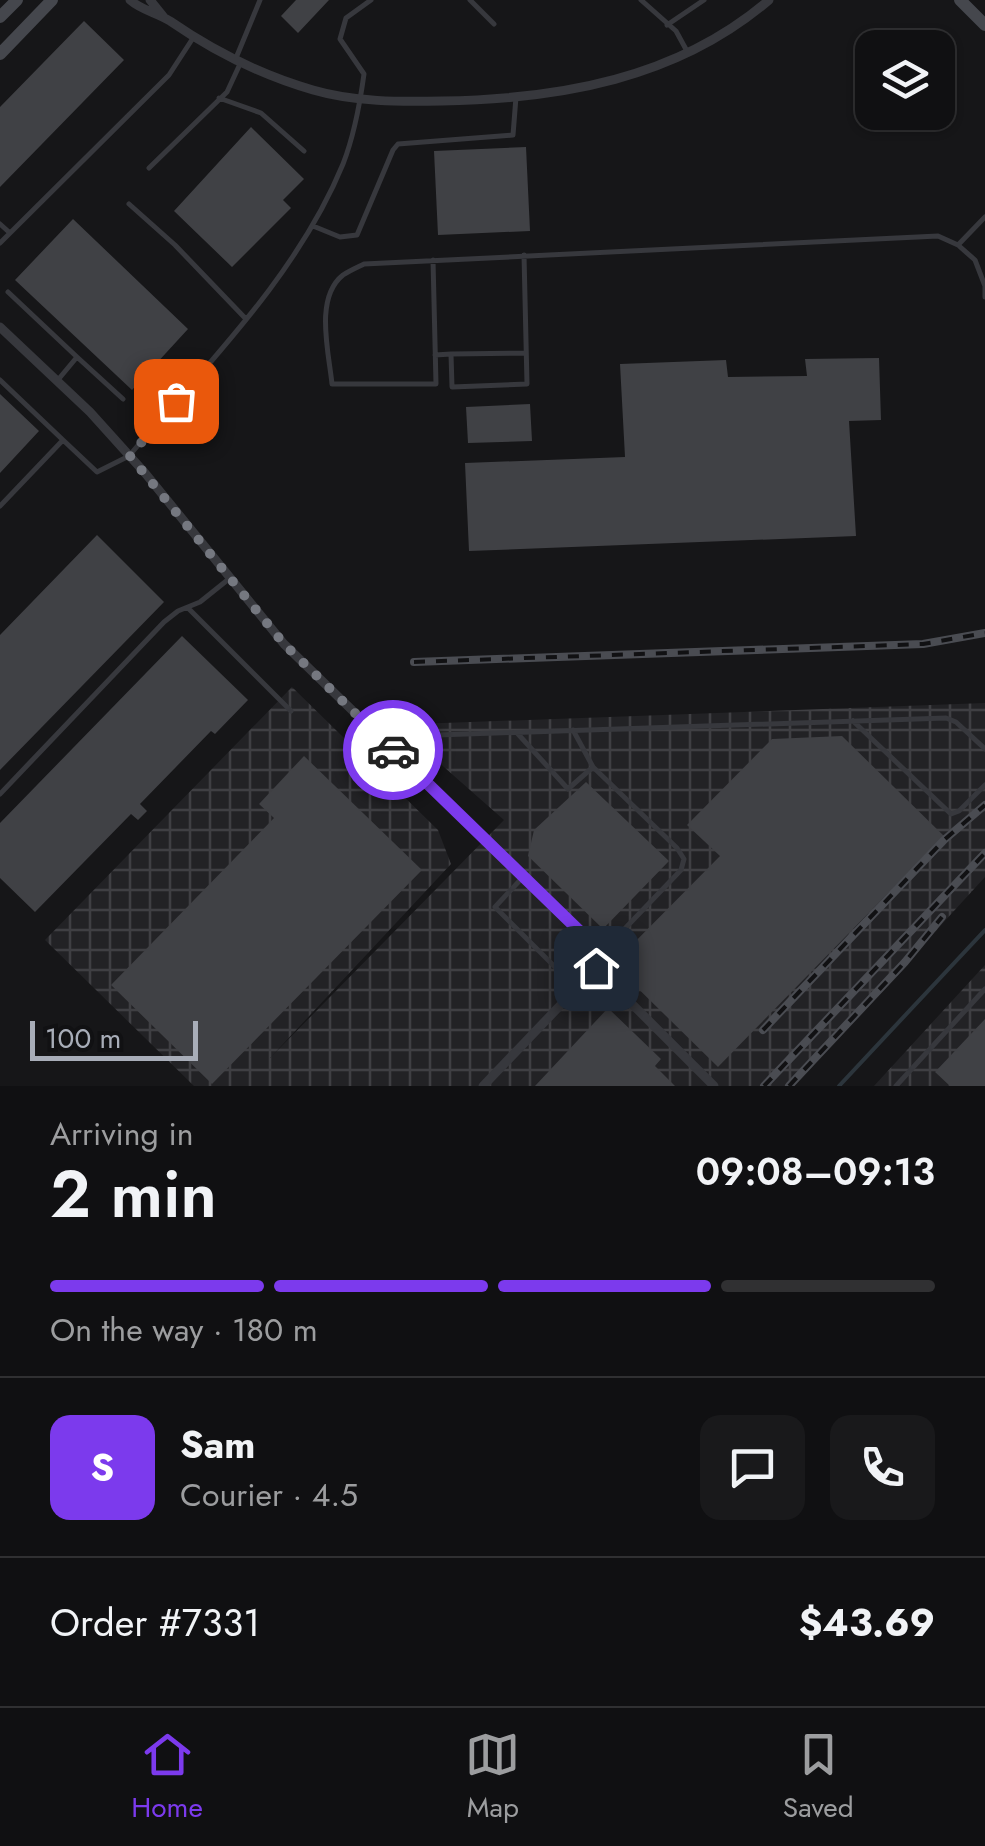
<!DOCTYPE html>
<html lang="en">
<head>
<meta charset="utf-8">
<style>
  body { margin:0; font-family:Jost,sans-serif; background:#19191b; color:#f1f3f6; height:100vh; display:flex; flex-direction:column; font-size:38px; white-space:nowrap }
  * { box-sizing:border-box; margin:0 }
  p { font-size:32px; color:#9c9d9f }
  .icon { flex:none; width:55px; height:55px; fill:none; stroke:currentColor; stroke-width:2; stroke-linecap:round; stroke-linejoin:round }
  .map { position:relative; height:1086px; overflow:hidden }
  .drawer { display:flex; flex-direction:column; background:#101012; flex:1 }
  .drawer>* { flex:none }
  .tools { position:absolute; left:855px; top:30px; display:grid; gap:20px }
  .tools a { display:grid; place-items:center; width:100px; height:100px; border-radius:20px; background:#101012; box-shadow:0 2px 8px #0004,0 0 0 2px #303032; font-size:50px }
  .scale { position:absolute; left:30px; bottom:25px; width:168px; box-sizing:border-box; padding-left:10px; border:5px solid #a8adb8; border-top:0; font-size:28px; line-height:35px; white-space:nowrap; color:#a8adb8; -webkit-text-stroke:8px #111113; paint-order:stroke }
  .pin { position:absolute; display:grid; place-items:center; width:85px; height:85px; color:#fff; margin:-42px; border-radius:20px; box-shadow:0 5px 15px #0006 }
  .courier { position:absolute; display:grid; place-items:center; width:100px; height:100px; margin:-50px; border:8px solid #7c3aed; border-radius:50%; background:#fff; color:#222; box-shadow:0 2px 12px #0007 }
  .overview em { font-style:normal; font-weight:600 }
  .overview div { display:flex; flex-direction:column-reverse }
  .overview { display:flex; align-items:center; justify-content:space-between; height:170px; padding:0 50px }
  h1 { font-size:65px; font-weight:600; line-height:75px }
  .bar { display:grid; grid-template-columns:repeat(4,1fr); gap:15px 10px; align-content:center; height:120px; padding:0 50px }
  .bar i { height:12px; border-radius:8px; background:#303032 }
  .bar .on { background:#7c3aed }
  .bar p { grid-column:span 4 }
  .line { display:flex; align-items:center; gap:25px; padding:0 50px; border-top:2px solid #303032 }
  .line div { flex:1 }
  .round { display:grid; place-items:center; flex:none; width:105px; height:105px; border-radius:20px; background:#19191b }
  .dock { display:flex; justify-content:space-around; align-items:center; height:140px; border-top:2px solid #303032; background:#101012; font-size:28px; color:#9c9d9f }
  .dock a { display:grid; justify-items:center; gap:5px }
  .dock .on { color:#7c3aed }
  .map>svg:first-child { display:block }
  .industrial { fill:url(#industrial-grid) }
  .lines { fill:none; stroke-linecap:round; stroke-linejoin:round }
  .stream { stroke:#2c353c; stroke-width:4 }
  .building { fill:#404145 }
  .lane { stroke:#37383d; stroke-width:5 }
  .street { stroke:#37383d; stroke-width:9 }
  .secondary { stroke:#45474d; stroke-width:12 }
  .rail-casing { stroke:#4a4c52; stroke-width:8 }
  .rail { stroke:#111113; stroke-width:4; stroke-dasharray:11; stroke-linecap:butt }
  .done { stroke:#757880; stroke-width:10; stroke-dasharray:0 18 }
  .route { stroke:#7c3aed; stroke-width:12 }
</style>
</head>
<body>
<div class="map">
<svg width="985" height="1086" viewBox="0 0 985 1086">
  <defs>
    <pattern id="industrial-grid" width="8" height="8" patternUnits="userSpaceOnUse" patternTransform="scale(2.5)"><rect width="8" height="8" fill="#222225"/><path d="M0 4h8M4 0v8" fill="none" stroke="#3f3f43"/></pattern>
  </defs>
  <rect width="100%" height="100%" fill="#161618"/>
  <path class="industrial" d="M292,687L438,830L451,864L270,1058L504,820L436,760L417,724L985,703V877L794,1086H194L45,940Z
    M985,965V1086H874Z"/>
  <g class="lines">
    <path class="stream" d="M839,1086L985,930"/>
  </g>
  <path class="building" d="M296,0H329L298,33L281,16Z
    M84,21L124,60L0,187V107Z
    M251,127L304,179L283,200L291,208L232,267L174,211Z
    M526,147L530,231L438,235L434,151Z
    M73,219L188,329L132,390L15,280Z
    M879,358L881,420L849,421L856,536L469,551L465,463L625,457L620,364L726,360L728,377L807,376L805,359Z
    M0,394L39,431L0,473Z
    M530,404L532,441L468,443L466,407Z
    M97,535L164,602L0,770V635Z
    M182,636L248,700L215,734L211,731L140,804L147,811L138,820L131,814L35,912L0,878V823Z
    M842,736L944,836L718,1067L613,964L720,856L687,825L772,739Z
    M304,756L422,870L212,1084L111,985L274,818L259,804Z
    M586,782L669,861L603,929L528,856L534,830Z
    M608,1008L661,1059L655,1066L675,1086H535Z
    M985,1019V1086H950L935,1072Z"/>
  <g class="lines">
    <path class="lane" d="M470,0L494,24
      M641,0L676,31L688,53
      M667,25L704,0
      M236,58L260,0
      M219,98L261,113L304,151
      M149,168L227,92L240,64
      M129,204L175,245L245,318
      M0,224L10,233
      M313,226L340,237L357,235L393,150L398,144L513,135L516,97
      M0,243L169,75L193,38
      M958,245L985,217
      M433,260L436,384H332C329,353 314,298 343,275C349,271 358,267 364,264L938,236L958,245L975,260L985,286V297
      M8,292L77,357L57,381
      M451,354L526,353
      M435,355L451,354L452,387L527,384L524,255
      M77,357L123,399
      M0,380L63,440
      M0,506L63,440L97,472L129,456C206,365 297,276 343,164C354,136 360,103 364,74L340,39L346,18L371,0
      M188,608L291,711
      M853,721L951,814L959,811L985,785
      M573,730L593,767L677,848L684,859L681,870L612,942L600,950
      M518,734L568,789L593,767
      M395,752L416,740L437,735L946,718L956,722L985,749
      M0,794L164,622L178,611L200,602L230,578
      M523,877L495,907L576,988
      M896,1086L985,989"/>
    <path class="street" d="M130,0C141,10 157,13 170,21C215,52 261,75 313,90C354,102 400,102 442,101C559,99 677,79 769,0
      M150,0L163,16
      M0,327L90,412L145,473L284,644L599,950L596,968L483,1086
      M596,968L714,1086"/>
    <path class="secondary" d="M960,0L985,25
      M0,17L17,0
      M0,54L52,0"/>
    <g class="rail-casing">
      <path id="rail" d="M414,662L923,644L985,633
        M763,1030L944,840L985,805
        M764,1086L985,853
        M789,1086L905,962L942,917"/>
    </g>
    <use href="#rail" class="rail"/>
  </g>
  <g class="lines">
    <path class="done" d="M176,401L130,456L284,644L393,750"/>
    <path class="route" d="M393,750L599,950L596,968"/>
  </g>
</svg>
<div class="tools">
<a><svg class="icon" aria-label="layers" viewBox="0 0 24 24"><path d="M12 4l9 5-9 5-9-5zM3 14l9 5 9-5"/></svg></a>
</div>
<div class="scale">100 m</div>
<div class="pin" style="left:176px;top:401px;background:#ea580c"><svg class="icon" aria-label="bag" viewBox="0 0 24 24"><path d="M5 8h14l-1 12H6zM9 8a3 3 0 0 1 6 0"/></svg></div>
<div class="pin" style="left:596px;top:968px;background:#1f2937"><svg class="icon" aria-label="home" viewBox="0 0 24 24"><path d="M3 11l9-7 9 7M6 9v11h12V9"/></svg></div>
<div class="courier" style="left:393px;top:750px"><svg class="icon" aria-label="car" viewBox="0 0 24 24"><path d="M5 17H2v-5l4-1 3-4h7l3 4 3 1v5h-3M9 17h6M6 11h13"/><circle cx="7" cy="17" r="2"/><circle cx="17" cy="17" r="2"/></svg></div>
</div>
<section class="drawer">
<div class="overview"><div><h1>2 min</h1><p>Arriving in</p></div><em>09:08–09:13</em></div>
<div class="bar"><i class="on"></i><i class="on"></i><i class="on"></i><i></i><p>On the way · 180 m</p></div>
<div class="line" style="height:180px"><b class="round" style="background:#7c3aed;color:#fff">S</b><div><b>Sam</b><p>Courier · 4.5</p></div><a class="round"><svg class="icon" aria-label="chat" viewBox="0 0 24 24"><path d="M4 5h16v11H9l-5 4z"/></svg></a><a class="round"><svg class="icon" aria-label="phone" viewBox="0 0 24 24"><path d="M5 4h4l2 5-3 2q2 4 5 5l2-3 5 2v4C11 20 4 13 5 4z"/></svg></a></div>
<div class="line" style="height:130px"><div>Order #7331</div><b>$43.69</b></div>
</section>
<nav class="dock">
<a class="on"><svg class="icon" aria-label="home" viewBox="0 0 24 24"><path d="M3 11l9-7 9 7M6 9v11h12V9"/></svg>Home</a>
<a><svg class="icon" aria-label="map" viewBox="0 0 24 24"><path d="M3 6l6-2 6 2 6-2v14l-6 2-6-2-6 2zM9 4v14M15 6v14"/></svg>Map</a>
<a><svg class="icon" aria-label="saved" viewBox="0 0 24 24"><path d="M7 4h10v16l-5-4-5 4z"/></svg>Saved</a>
</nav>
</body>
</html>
